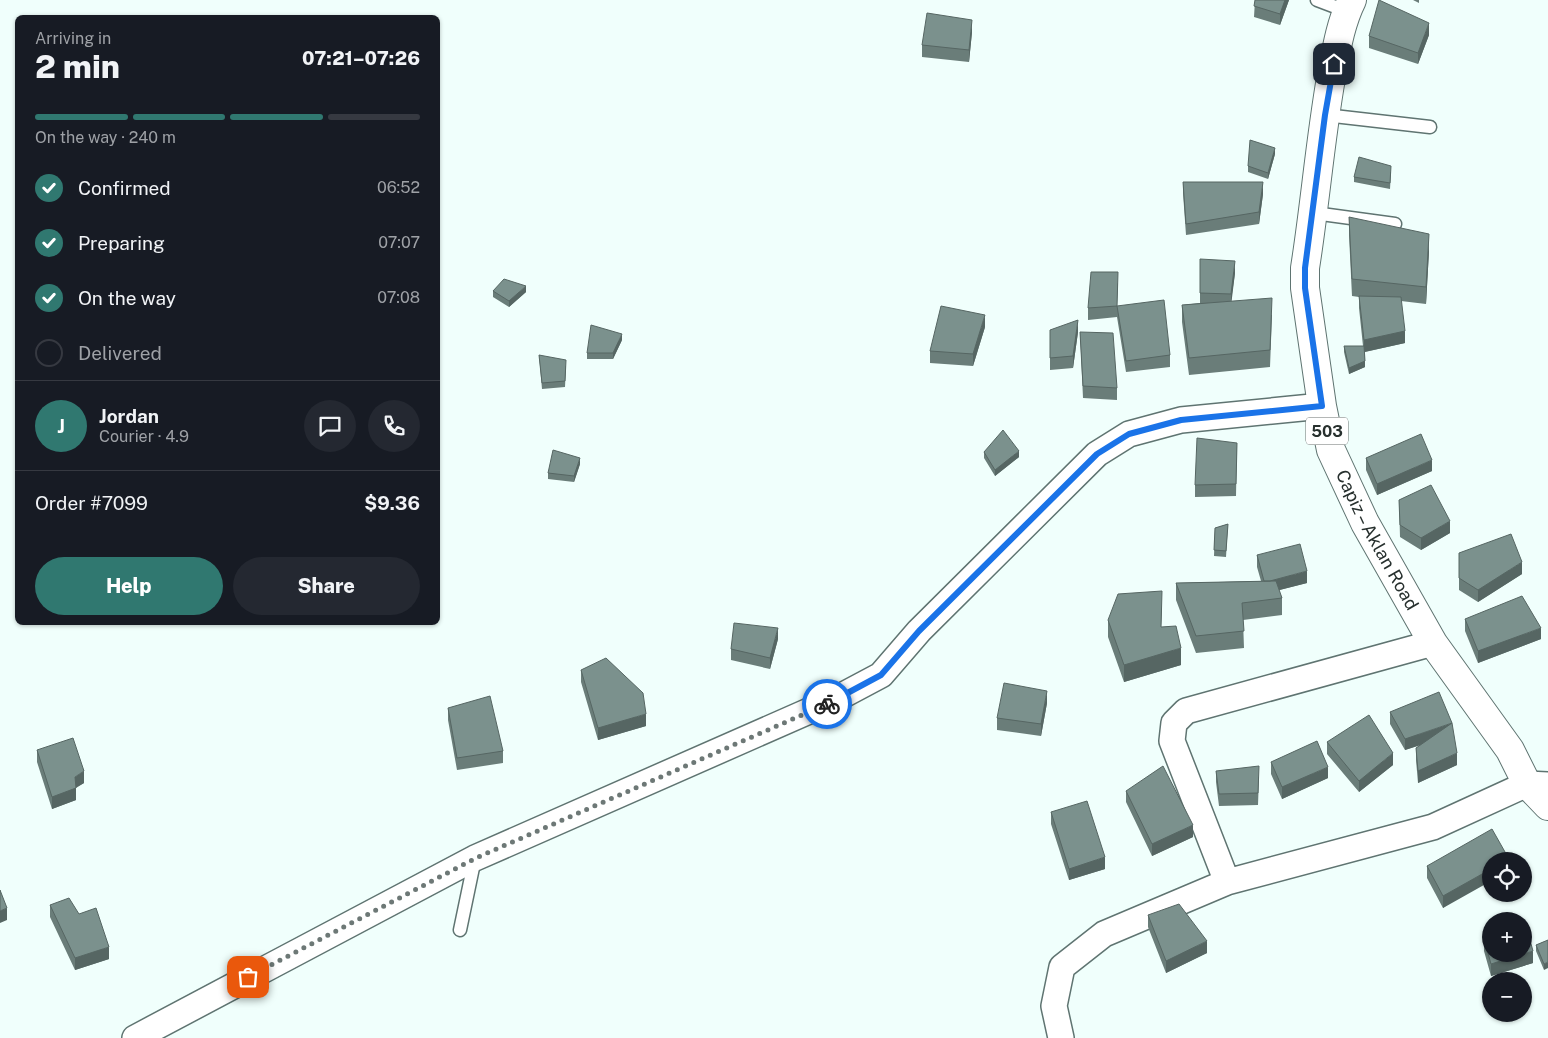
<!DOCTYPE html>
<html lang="en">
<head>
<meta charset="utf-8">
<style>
  body { margin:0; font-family:"Public Sans",sans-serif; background:#242831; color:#f1f3f6; height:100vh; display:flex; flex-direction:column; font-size:19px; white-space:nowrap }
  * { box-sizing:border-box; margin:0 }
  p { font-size:16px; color:#9ea1a6 }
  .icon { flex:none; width:28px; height:28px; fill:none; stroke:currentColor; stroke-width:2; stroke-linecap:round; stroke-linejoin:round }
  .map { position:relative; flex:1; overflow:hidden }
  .side { position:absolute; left:15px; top:15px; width:425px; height:610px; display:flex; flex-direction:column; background:#171b24; border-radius:8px; box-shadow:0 1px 4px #0004 }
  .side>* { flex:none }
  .buttons { position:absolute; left:1482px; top:852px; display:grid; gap:10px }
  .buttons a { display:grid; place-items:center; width:50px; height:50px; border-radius:50%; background:#171b24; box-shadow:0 1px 4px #0004; font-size:25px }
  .pin { position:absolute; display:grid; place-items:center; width:42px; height:42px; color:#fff; margin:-21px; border-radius:10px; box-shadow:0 2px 8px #0006 }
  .courier { position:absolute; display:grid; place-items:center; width:50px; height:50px; margin:-25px; border:4px solid #1a73e8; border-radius:50%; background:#fff; color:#222; box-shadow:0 1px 6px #0007 }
  .overview em { font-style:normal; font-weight:800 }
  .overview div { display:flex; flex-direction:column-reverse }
  .overview { display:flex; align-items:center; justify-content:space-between; height:85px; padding:0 20px }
  h1 { font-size:32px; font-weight:800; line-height:38px }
  .bar { display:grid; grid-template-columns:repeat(4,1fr); gap:8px 5px; align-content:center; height:60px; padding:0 20px }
  .bar i { height:6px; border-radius:4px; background:#363941 }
  .bar .active { background:#307870 }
  .bar p { grid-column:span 4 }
  .line { display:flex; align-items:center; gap:12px; padding:0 20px; border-top:1px solid #363941 }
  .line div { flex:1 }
  .round { display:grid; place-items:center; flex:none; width:52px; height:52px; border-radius:26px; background:#242831 }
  ol { padding:0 20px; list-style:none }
  li { display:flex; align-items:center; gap:15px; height:55px }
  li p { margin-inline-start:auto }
  li .icon { padding:5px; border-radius:50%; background:#307870; color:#fff; stroke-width:4 }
  li:last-child { color:#9ea1a6 }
  li i { width:28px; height:28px; border:2px solid #363941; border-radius:50% }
  .primary-button { display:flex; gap:10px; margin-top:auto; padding:10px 20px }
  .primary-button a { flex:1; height:58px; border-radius:30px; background:#307870; color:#fff; font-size:20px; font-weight:800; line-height:58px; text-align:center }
  .primary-button a+a { background:#242831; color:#f1f3f6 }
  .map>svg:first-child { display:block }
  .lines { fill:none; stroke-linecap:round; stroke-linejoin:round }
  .service-casing { stroke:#5f7471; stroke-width:15 }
  .minor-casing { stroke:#5f7471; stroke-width:28 }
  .primary-casing { stroke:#5f7471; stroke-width:30 }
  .service { stroke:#fff; stroke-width:12 }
  .minor { stroke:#fff; stroke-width:25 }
  .primary { stroke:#fff; stroke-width:28 }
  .wall { fill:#6a7d79 }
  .shaded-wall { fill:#566663 }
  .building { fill:#7b918d; stroke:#566663 }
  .done { stroke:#6d7876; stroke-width:5; stroke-dasharray:0 9 }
  .route { stroke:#1a73e8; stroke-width:6 }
  .labels { text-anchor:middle; stroke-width:4; stroke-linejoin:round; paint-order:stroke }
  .shield { fill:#fff; stroke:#686e6d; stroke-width:1 }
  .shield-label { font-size:16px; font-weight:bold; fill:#27302e }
  .street-label { font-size:18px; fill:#27302e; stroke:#fff }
</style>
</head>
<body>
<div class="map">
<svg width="1548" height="1038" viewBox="0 0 1548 1038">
  <rect width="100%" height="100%" fill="#f0fffc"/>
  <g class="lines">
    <g class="service-casing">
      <path id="service" d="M1317,0L1346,11
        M1325,115L1430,127
        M1314,213L1395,224
        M460,930L475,858"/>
    </g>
    <g class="minor-casing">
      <path id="minor" d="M1227,882L1172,741L1174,723L1186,711L1433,643
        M135,1038L475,858L834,700L881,675L919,631L1097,454L1129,434L1181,420L1322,406
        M1061,1038L1054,1006L1062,967L1104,934L1227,882L1433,827L1527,784L1548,785"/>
    </g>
    <g class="primary-casing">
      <g id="primary">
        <path id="s1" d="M1352,0C1340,24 1336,52 1331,78C1320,141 1315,205 1305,268V288L1322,406L1331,450L1365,523L1433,643L1510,750L1527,784L1548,806"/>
      </g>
    </g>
    <use href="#service" class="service"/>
    <use href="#minor" class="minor"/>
    <use href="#primary" class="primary"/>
  </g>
  <path class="wall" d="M1255,0H1289L1280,25L1254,17Z
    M1413,0H1419V3Z
    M972,32L969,62L922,57V45Z
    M1429,35L1418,64L1369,48V36Z
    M1275,154L1268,179L1248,172V166Z
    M1391,172L1390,189L1354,182V177Z
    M1183,182L1263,194L1259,224L1186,235L1183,193Z
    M1349,217L1429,251L1426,304L1401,301L1405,343L1365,352V367L1349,374L1344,352V346H1363L1359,308V297L1352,296L1349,235Z
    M1200,259L1235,273L1231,301L1272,315L1270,367L1189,375L1182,322V305L1200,303Z
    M1118,283L1117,306L1170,355V367L1126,372L1117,317L1088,320V308Z
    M493,291L526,292L509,307L493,297Z
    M985,327L973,366L930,363V351Z
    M1050,330L1078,332L1073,368L1050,370Z
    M1080,332L1117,388V400L1083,398Z
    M622,340L613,359H587V353Z
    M539,355L566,366L565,387L542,389Z
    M1237,443L1236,496L1195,497V485Z
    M984,452L1019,457L995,476L984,458Z
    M1366,458L1432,471L1377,495L1366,470Z
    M580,464L574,482L548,479V473Z
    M1399,500L1450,533L1421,550L1400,537Z
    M1228,524L1226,557L1214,556L1215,528Z
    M1459,553L1522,574L1478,602L1459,590Z
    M1257,555L1307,583L1279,590L1282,598V615L1243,620L1244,648L1196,653L1176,600V583L1261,581L1257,567Z
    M1162,608L1161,627L1181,665L1124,682L1108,637V620Z
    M1465,619L1541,639L1478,663L1465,631Z
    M778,639L770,669L731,660V649Z
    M581,670L646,726L598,740L581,682Z
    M1047,703L1041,736L997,730V718Z
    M448,708L503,751V763L457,770L448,720Z
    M1390,712L1457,765L1418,783L1416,760V748L1420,745L1405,750L1390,724Z
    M1327,742L1393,765L1359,792L1327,754Z
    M37,750L84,783L76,788V800L52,809L37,762Z
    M1271,762L1328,778L1282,799L1271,774Z
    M1216,771L1259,777L1258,805L1219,806L1216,782Z
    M1126,791L1193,837L1152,856L1126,802Z
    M1051,812L1105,869L1069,880L1051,824Z
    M1509,861L1443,908L1427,878V866Z
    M50,905L79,914L109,959L75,970L50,917Z
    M1148,915L1207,953L1166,973L1148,927Z
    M1484,939L1533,963L1491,976L1484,951Z
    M1548,940L1544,970L1536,951V945Z"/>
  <path class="shaded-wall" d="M1285,0H1289L1280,25V14Z
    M972,20V32L969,62V50Z
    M1429,23V35L1418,64V53Z
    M1275,148V154L1268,179V173Z
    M1263,182V194L1259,224V212Z
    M1429,234V251L1426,304V287Z
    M1235,261V273L1231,306V294Z
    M526,286V292L509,307V301Z
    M985,315V327L973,366V354Z
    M1078,320V332L1073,368V356Z
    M1405,331V343L1364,352V340Z
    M622,334V340L613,359V353Z
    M1365,361V367L1349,374V368Z
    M1019,451V457L995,476V470Z
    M580,458V464L574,482V476Z
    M1432,460V471L1377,495V484Z
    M1450,521V533L1421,550V538Z
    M1522,562V574L1478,602V590Z
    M1307,571V583L1264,594V583Z
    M778,628V639L770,669V658Z
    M1541,628V639L1478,663V651Z
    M1181,648V665L1124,682V665Z
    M1047,691V703L1041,736V724Z
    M646,714V726L598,740V728Z
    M1452,723V735L1405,750V739Z
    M1393,753V765L1359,792V781Z
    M1457,753V765L1418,783V771Z
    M1328,767V778L1282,799V787Z
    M84,771V783L75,788V777Z
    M76,788V800L52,809V797Z
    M1193,825V837L1152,856V844Z
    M1105,857V869L1069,880V869Z
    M1491,869V881L1443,908V896Z
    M7,908V920L0,923V911Z
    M1207,941V953L1166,973V961Z
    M109,947V959L75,970V958Z
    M1533,951V963L1491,976V964Z
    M1548,962V968L1544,970V964Z"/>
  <path class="building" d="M1255,0H1285L1280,14L1254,6Z
    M1379,0L1429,23L1418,53L1369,36Z
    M927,13L972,20L969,50L922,45Z
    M1250,140L1275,148L1268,173L1248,166Z
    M1359,157L1391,166L1390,183L1354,177Z
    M1183,182H1263L1259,212L1186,224Z
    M1349,217L1429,234L1426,287L1352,279Z
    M1200,259L1235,261L1231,294L1200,293Z
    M1091,272H1118L1117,306L1088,308Z
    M504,279L526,286L509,301L493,291Z
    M1359,296L1401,297L1405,331L1364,340Z
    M1272,298L1270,350L1189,358L1182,305Z
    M1164,300L1170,355L1126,361L1117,306Z
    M941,306L985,315L973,354L930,351Z
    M1078,320L1073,356L1050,358V330Z
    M591,325L622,334L613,353H587Z
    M1080,332L1113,333L1117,388L1083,386Z
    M1344,346H1364L1365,361L1349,368Z
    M539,355L566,360L565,381L542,383Z
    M1003,430L1019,451L995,470L984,452Z
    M1421,434L1432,460L1377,484L1366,458Z
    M1197,438L1237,443L1236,484L1195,485Z
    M553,450L580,458L574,476L548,473Z
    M1431,485L1450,521L1421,538L1400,525L1399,500Z
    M1228,524L1226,551L1214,550L1215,528Z
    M1511,534L1522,562L1478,590L1459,578V553Z
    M1300,544L1307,571L1270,581H1264L1257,555Z
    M1276,581L1282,598L1242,603L1244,631L1196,636L1176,583Z
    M1162,591L1161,627L1176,626L1181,648L1124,665L1108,620L1118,594Z
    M1522,596L1541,628L1478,651L1465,619Z
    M734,623L778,628L770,658L731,649Z
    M606,658L643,693L646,714L598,728L581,670Z
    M1004,683L1047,691L1041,724L997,718Z
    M1439,692L1452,723L1405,739L1390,712Z
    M490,696L503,751L457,758L448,708Z
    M1369,715L1393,753L1359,781L1327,742Z
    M1452,723L1457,753L1418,771L1416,748Z
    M73,738L84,771L75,777L76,788L52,797L37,750Z
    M1317,741L1328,767L1282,787L1271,762Z
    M1163,766L1193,825L1152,844L1126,791Z
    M1259,766L1258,793L1219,794L1216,771Z
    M1087,801L1105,857L1069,869L1051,812Z
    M1492,829L1509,859L1506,861H1491V869L1443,896L1427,866Z
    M0,890L7,908L0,911Z
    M69,898L79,914L96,908L109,947L75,958L50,905Z
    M1179,904L1207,941L1166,961L1148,915Z
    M1526,926L1533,951L1491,964L1484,939L1491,937V954H1524V927Z
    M1548,940V962L1544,964L1536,945Z"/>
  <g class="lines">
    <path class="done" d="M248,977L476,858L827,704"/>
    <path class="route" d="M827,704L881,675L919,631L1097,454L1129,434L1181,420L1322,406L1305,288V268L1325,115L1334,64"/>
  </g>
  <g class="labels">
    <rect class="shield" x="1306" y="417.5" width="42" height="27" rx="4"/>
    <g class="shield-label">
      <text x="1327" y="437">503</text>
    </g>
    <g class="street-label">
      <text dy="6" stroke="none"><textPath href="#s1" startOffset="558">Capiz – Aklan Road</textPath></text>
    </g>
  </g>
</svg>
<div class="buttons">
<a><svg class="icon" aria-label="locate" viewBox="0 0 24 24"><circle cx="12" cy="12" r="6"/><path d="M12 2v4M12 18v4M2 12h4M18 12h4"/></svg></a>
<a>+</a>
<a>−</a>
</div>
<div class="pin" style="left:248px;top:977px;background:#ea580c"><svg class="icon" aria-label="bag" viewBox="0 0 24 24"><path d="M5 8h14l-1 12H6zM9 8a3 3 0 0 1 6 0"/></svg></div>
<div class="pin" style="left:1334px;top:64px;background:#1f2937"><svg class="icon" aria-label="home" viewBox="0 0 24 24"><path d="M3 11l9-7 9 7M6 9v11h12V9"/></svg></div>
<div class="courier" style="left:827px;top:704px"><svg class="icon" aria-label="bike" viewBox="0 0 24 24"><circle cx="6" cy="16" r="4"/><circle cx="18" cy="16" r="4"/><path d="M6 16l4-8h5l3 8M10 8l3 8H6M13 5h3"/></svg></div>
<section class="side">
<div class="overview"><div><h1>2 min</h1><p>Arriving in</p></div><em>07:21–07:26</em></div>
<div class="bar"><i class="active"></i><i class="active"></i><i class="active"></i><i></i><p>On the way · 240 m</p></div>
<ol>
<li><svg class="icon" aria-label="check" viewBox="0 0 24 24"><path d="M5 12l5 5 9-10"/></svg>Confirmed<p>06:52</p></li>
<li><svg class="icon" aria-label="check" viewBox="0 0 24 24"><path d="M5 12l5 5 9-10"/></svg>Preparing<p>07:07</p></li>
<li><svg class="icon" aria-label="check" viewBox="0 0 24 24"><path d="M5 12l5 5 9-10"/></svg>On the way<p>07:08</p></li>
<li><i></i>Delivered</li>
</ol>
<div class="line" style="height:90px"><b class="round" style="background:#307870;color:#fff">J</b><div><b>Jordan</b><p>Courier · 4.9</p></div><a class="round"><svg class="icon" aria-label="chat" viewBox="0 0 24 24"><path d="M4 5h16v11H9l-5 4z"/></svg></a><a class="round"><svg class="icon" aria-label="phone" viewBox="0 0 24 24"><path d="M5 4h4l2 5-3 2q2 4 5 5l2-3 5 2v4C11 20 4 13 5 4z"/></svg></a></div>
<div class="line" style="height:65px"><div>Order #7099</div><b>$9.36</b></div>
<div class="primary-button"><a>Help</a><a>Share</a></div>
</section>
</div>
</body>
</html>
